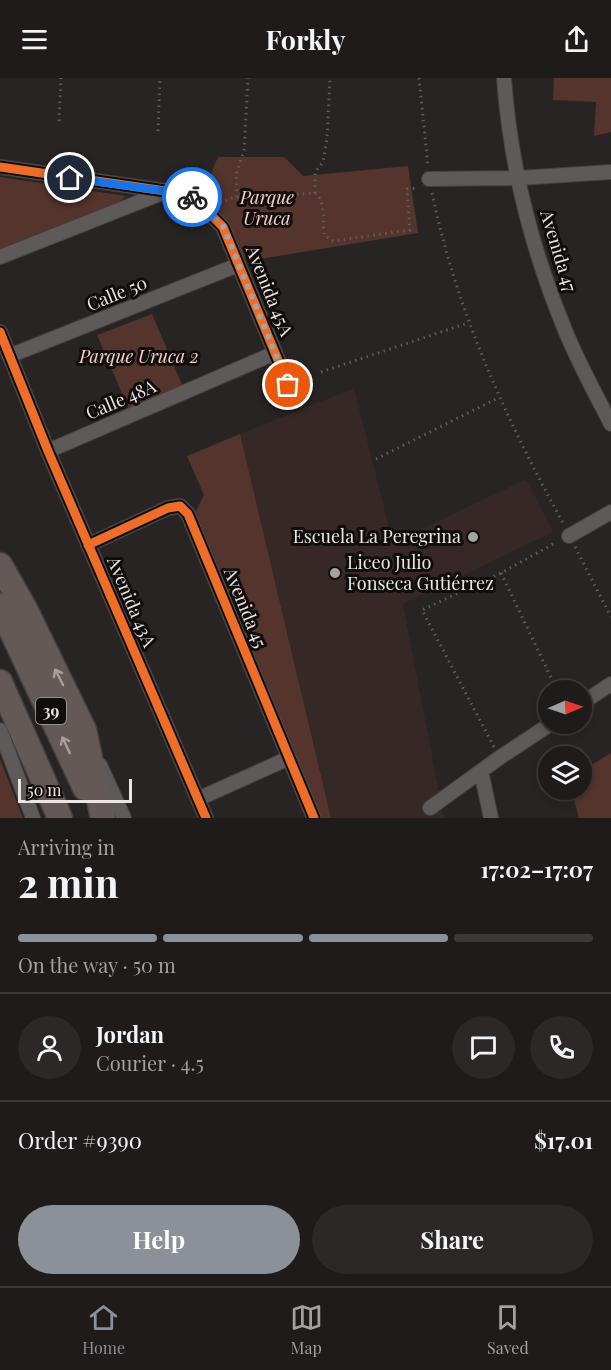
<!DOCTYPE html>
<html lang="en">
<head>
<meta charset="utf-8">
<style>
  body { margin:0; font-family:"Playfair Display",serif; background:#2b2827; color:#f1f3f6; height:100vh; display:flex; flex-direction:column; font-size:22px; white-space:nowrap }
  * { box-sizing:border-box; margin:0 }
  p { font-size:20px; color:#a1a1a2 }
  .icon { flex:none; width:33px; height:33px; fill:none; stroke:currentColor; stroke-width:2; stroke-linecap:round; stroke-linejoin:round }
  .map { position:relative; height:740px; overflow:hidden }
  .drawer { display:flex; flex-direction:column; background:#1e1b1a; flex:1 }
  .drawer>* { flex:none }
  .needle { width:39px; rotate:88deg }
  .buttons { position:absolute; left:538px; top:602px; display:grid; gap:12px }
  .buttons a { display:grid; place-items:center; width:54px; height:54px; border-radius:50%; background:#1e1b1a; box-shadow:0 3px 9px #0003,0 0 0 2px #3c3939; font-size:30px }
  .scale { position:absolute; left:18px; bottom:15px; width:114px; box-sizing:border-box; padding-left:6px; border:3px solid #ebe6e5; border-top:0; font-size:16px; line-height:21px; white-space:nowrap; color:#ebe6e5; -webkit-text-stroke:4px #100d0c; paint-order:stroke }
  .pin { position:absolute; display:grid; place-items:center; width:51px; height:51px; color:#fff; margin:-26px; border:3px solid #fff; border-radius:50%; box-shadow:0 2px 6px #0007 }
  .courier { position:absolute; display:grid; place-items:center; width:60px; height:60px; margin:-30px; border:4px solid #1a73e8; border-radius:50%; background:#fff; color:#222; box-shadow:0 2px 8px #0007 }
  .headline em { font-style:normal; font-weight:700 }
  .headline div { display:flex; flex-direction:column-reverse }
  .headline { display:flex; align-items:center; justify-content:space-between; height:102px; padding:0 18px }
  h1 { font-size:39px; font-weight:700; line-height:45px }
  .bar { display:grid; grid-template-columns:repeat(4,1fr); gap:9px 6px; align-content:center; height:72px; padding:0 18px }
  .bar i { height:8px; border-radius:4px; background:#3c3939 }
  .bar .on { background:#8c9099 }
  .bar p { grid-column:span 4 }
  .line { display:flex; align-items:center; gap:15px; padding:0 18px; border-top:2px solid #3c3939 }
  .line div { flex:1 }
  .round { display:grid; place-items:center; flex:none; width:63px; height:63px; border-radius:32px; background:#2b2827 }
  .action { display:flex; gap:12px; margin-top:auto; padding:12px 18px }
  .action a { flex:1; height:69px; border-radius:36px; background:#8c9099; color:#fff; font-size:24px; font-weight:700; line-height:69px; text-align:center }
  .action a+a { background:#2b2827; color:#f1f3f6 }
  header { display:flex; justify-content:space-between; align-items:center; height:78px; padding:0 18px; background:#1e1b1a; font-size:27px; font-weight:700 }
  .tabs { display:flex; justify-content:space-around; align-items:center; height:84px; border-top:2px solid #3c3939; background:#1e1b1a; font-size:16px; color:#a1a1a2 }
  .tabs a { display:grid; justify-items:center; gap:3px }
  .tabs .on { color:#8c9099 }
  .map>svg:first-child { display:block }
  .built { fill:#352826 }
  .green { fill:#54342d }
  .lines { fill:none; stroke-linecap:round; stroke-linejoin:round }
  .street-casing { stroke:#444040; stroke-width:16 }
  .highway-casing { stroke:#444040; stroke-width:27 }
  .path { stroke:#5f5c5b; stroke-width:3; stroke-dasharray:1.5 4.5; stroke-linecap:butt }
  .street { stroke:#5e5a5a; stroke-width:14 }
  .highway { stroke:#645956; stroke-width:24 }
  .cycleway-casing { stroke:#100d0c; stroke-width:13 }
  .cycleway { stroke:#ee6e29; stroke-width:9 }
  .oneway { stroke:#a8a09e }
  .done { stroke:#a7a2a1; stroke-width:6; stroke-dasharray:0 10.8 }
  .route { stroke:#1a73e8; stroke-width:8 }
  .poi-dot { fill:#a7a2a1; stroke:#100d0c; stroke-width:2 }
  .labels { text-anchor:middle; stroke-width:6; stroke-linejoin:round; paint-order:stroke }
  .shield { fill:#100d0c; stroke:#a9a5a4; stroke-width:1.5 }
  .shield-label { font-size:16px; font-weight:bold; fill:#ebe6e5 }
  .park-label { font-size:18px; font-style:italic; fill:#f5d1c8; stroke:#100d0c }
  .street-label { font-size:18px; fill:#ebe6e5; stroke:#100d0c }
  .poi-label { font-size:18px; fill:#ebe6e5; stroke:#100d0c; text-anchor:end }
</style>
</head>
<body>
<header><svg class="icon" aria-label="menu" viewBox="0 0 24 24"><path d="M4 6h16M4 12h16M4 18h16"/></svg>Forkly<svg class="icon" aria-label="share" viewBox="0 0 24 24"><path d="M12 15V3M7 8l5-5 5 5M5 13v7h14v-7"/></svg></header>
<div class="map">
<svg width="611" height="740" viewBox="0 0 611 740">
  <rect width="100%" height="100%" fill="#282423"/>
  <path class="built" d="M354,310L393,465L526,401L553,454L403,526L444,740H331L240,356Z"/>
  <path class="green" d="M554,0H611V54L594,58L596,24L553,22Z
    M218,79H284L303,98L408,88L418,155L248,183L200,121Z
    M0,99L126,118L115,128L0,174Z
    M152,236L183,309L129,332L97,257Z
    M240,356L331,740H319L195,435L204,417L187,378Z
    M611,675V740H579L571,711H582V693Z
    M0,681L23,740H0Z"/>
  <g class="lines">
    <g class="street-casing">
      <path id="street" d="M504,0C510,86 532,172 565,252C578,284 595,315 611,346
        M0,89L179,115L195,121L223,149L295,323
        M429,101L519,100L611,94
        M0,179L162,115
        M0,254L48,373L206,740
        M9,278L238,187
        M48,373L275,275
        M569,458L611,434
        M88,467L168,430L180,428L188,436L314,740
        M582,625L611,606
        M0,652L33,740
        M100,687L124,740
        M481,693L491,740
        M198,721L289,680
        M430,730L499,680L552,645"/>
    </g>
    <g class="highway-casing">
      <path id="highway" d="M0,487L25,531L84,652L103,740
        M0,528L85,710
        M0,604L60,740"/>
    </g>
    <path class="path" d="M419,0L428,88
      M59,43L61,0
      M158,53L160,0
      M315,115V94L323,84L327,61L330,0
      M432,115C457,234 505,339 563,445
      M237,119L236,96L244,73L248,0
      M220,125L232,120L315,115C326,123 323,145 324,157L333,163L410,152L407,113V111L418,110
      M321,294L468,245
      M376,381L498,320
      M575,469L611,539
      M501,495L557,612
      M494,669L422,532L501,495L557,464"/>
    <use href="#street" class="street"/>
    <use href="#highway" class="highway"/>
    <g class="cycleway-casing">
      <path id="cycleway" d="M0,89L179,115L195,121L223,149L295,323
        M0,254L48,373L206,740
        M88,467L168,430L180,428L188,436L314,740"/>
    </g>
    <use href="#cycleway" class="cycleway"/>
  </g>
  <defs><path id="oneway-shaft" d="M-6 0H5M1.5-3L5.5 0L1.5 3" fill="none" stroke-width="1.6" stroke-linecap="round" stroke-linejoin="round" transform="scale(1.5)"/></defs>
  <g class="oneway">
    <use href="#oneway-shaft" transform="translate(59 599) rotate(-117)"/>
    <use href="#oneway-shaft" transform="translate(66 667) rotate(-115)"/>
  </g>
  <g class="lines">
    <path class="done" d="M192,119L195,121L223,148L288,307"/>
    <path class="route" d="M70,100L179,115L192,119"/>
  </g>
  <g class="poi-dot">
    <circle cx="473" cy="459" r="6"/>
    <circle cx="335" cy="495" r="6"/>
  </g>
  <g class="labels">
    <rect class="shield" x="36" y="620" width="30" height="26" rx="4.5"/>
    <g class="shield-label">
      <text x="51" y="639">39</text>
    </g>
    <g class="park-label">
      <text x="267" y="126">Parque<tspan x="267" dy="21">Uruca</tspan></text>
      <text x="139" y="285">Parque Uruca 2</text>
    </g>
    <g class="street-label">
      <text transform="translate(558 173) rotate(73)" y="6">Avenida 47</text>
      <text transform="translate(269 213) rotate(68)" y="6">Avenida 45A</text>
      <text transform="translate(117 216) rotate(-22)" y="6">Calle 50</text>
      <text transform="translate(121 322) rotate(-23)" y="6">Calle 48A</text>
      <text transform="translate(131 524) rotate(67)" y="6">Avenida 43A</text>
      <text transform="translate(245 530) rotate(68)" y="6">Avenida 45</text>
    </g>
    <g class="poi-label">
      <text x="461" y="465">Escuela La Peregrina</text>
      <text x="347" y="491" text-anchor="start">Liceo Julio<tspan x="347" dy="21">Fonseca Gutiérrez</tspan></text>
    </g>
  </g>
</svg>
<div class="buttons">
<a><svg class="needle" viewBox="-14 -14 28 28"><path d="M0-13l5 13h-10z" fill="#e53935"/><path d="M0 13l5-13h-10z" fill="#a1a1a2"/></svg></a>
<a><svg class="icon" aria-label="layers" viewBox="0 0 24 24"><path d="M12 4l9 5-9 5-9-5zM3 14l9 5 9-5"/></svg></a>
</div>
<div class="scale">50 m</div>
<div class="pin" style="left:288px;top:307px;background:#ea580c"><svg class="icon" aria-label="bag" viewBox="0 0 24 24"><path d="M5 8h14l-1 12H6zM9 8a3 3 0 0 1 6 0"/></svg></div>
<div class="pin" style="left:70px;top:100px;background:#1f2937"><svg class="icon" aria-label="home" viewBox="0 0 24 24"><path d="M3 11l9-7 9 7M6 9v11h12V9"/></svg></div>
<div class="courier" style="left:192px;top:119px"><svg class="icon" aria-label="bike" viewBox="0 0 24 24"><circle cx="6" cy="16" r="4"/><circle cx="18" cy="16" r="4"/><path d="M6 16l4-8h5l3 8M10 8l3 8H6M13 5h3"/></svg></div>
</div>
<section class="drawer">
<div class="headline"><div><h1>2 min</h1><p>Arriving in</p></div><em>17:02–17:07</em></div>
<div class="bar"><i class="on"></i><i class="on"></i><i class="on"></i><i></i><p>On the way · 50 m</p></div>
<div class="line" style="height:108px"><a class="round"><svg class="icon" aria-label="person" viewBox="0 0 24 24"><circle cx="12" cy="8" r="4"/><path d="M4 21q1-7 8-7t8 7"/></svg></a><div><b>Jordan</b><p>Courier · 4.5</p></div><a class="round"><svg class="icon" aria-label="chat" viewBox="0 0 24 24"><path d="M4 5h16v11H9l-5 4z"/></svg></a><a class="round"><svg class="icon" aria-label="phone" viewBox="0 0 24 24"><path d="M5 4h4l2 5-3 2q2 4 5 5l2-3 5 2v4C11 20 4 13 5 4z"/></svg></a></div>
<div class="line" style="height:78px"><div>Order #9390</div><b>$17.01</b></div>
<div class="action"><a>Help</a><a>Share</a></div>
</section>
<nav class="tabs">
<a class="on"><svg class="icon" aria-label="home" viewBox="0 0 24 24"><path d="M3 11l9-7 9 7M6 9v11h12V9"/></svg>Home</a>
<a><svg class="icon" aria-label="map" viewBox="0 0 24 24"><path d="M3 6l6-2 6 2 6-2v14l-6 2-6-2-6 2zM9 4v14M15 6v14"/></svg>Map</a>
<a><svg class="icon" aria-label="saved" viewBox="0 0 24 24"><path d="M7 4h10v16l-5-4-5 4z"/></svg>Saved</a>
</nav>
</body>
</html>
